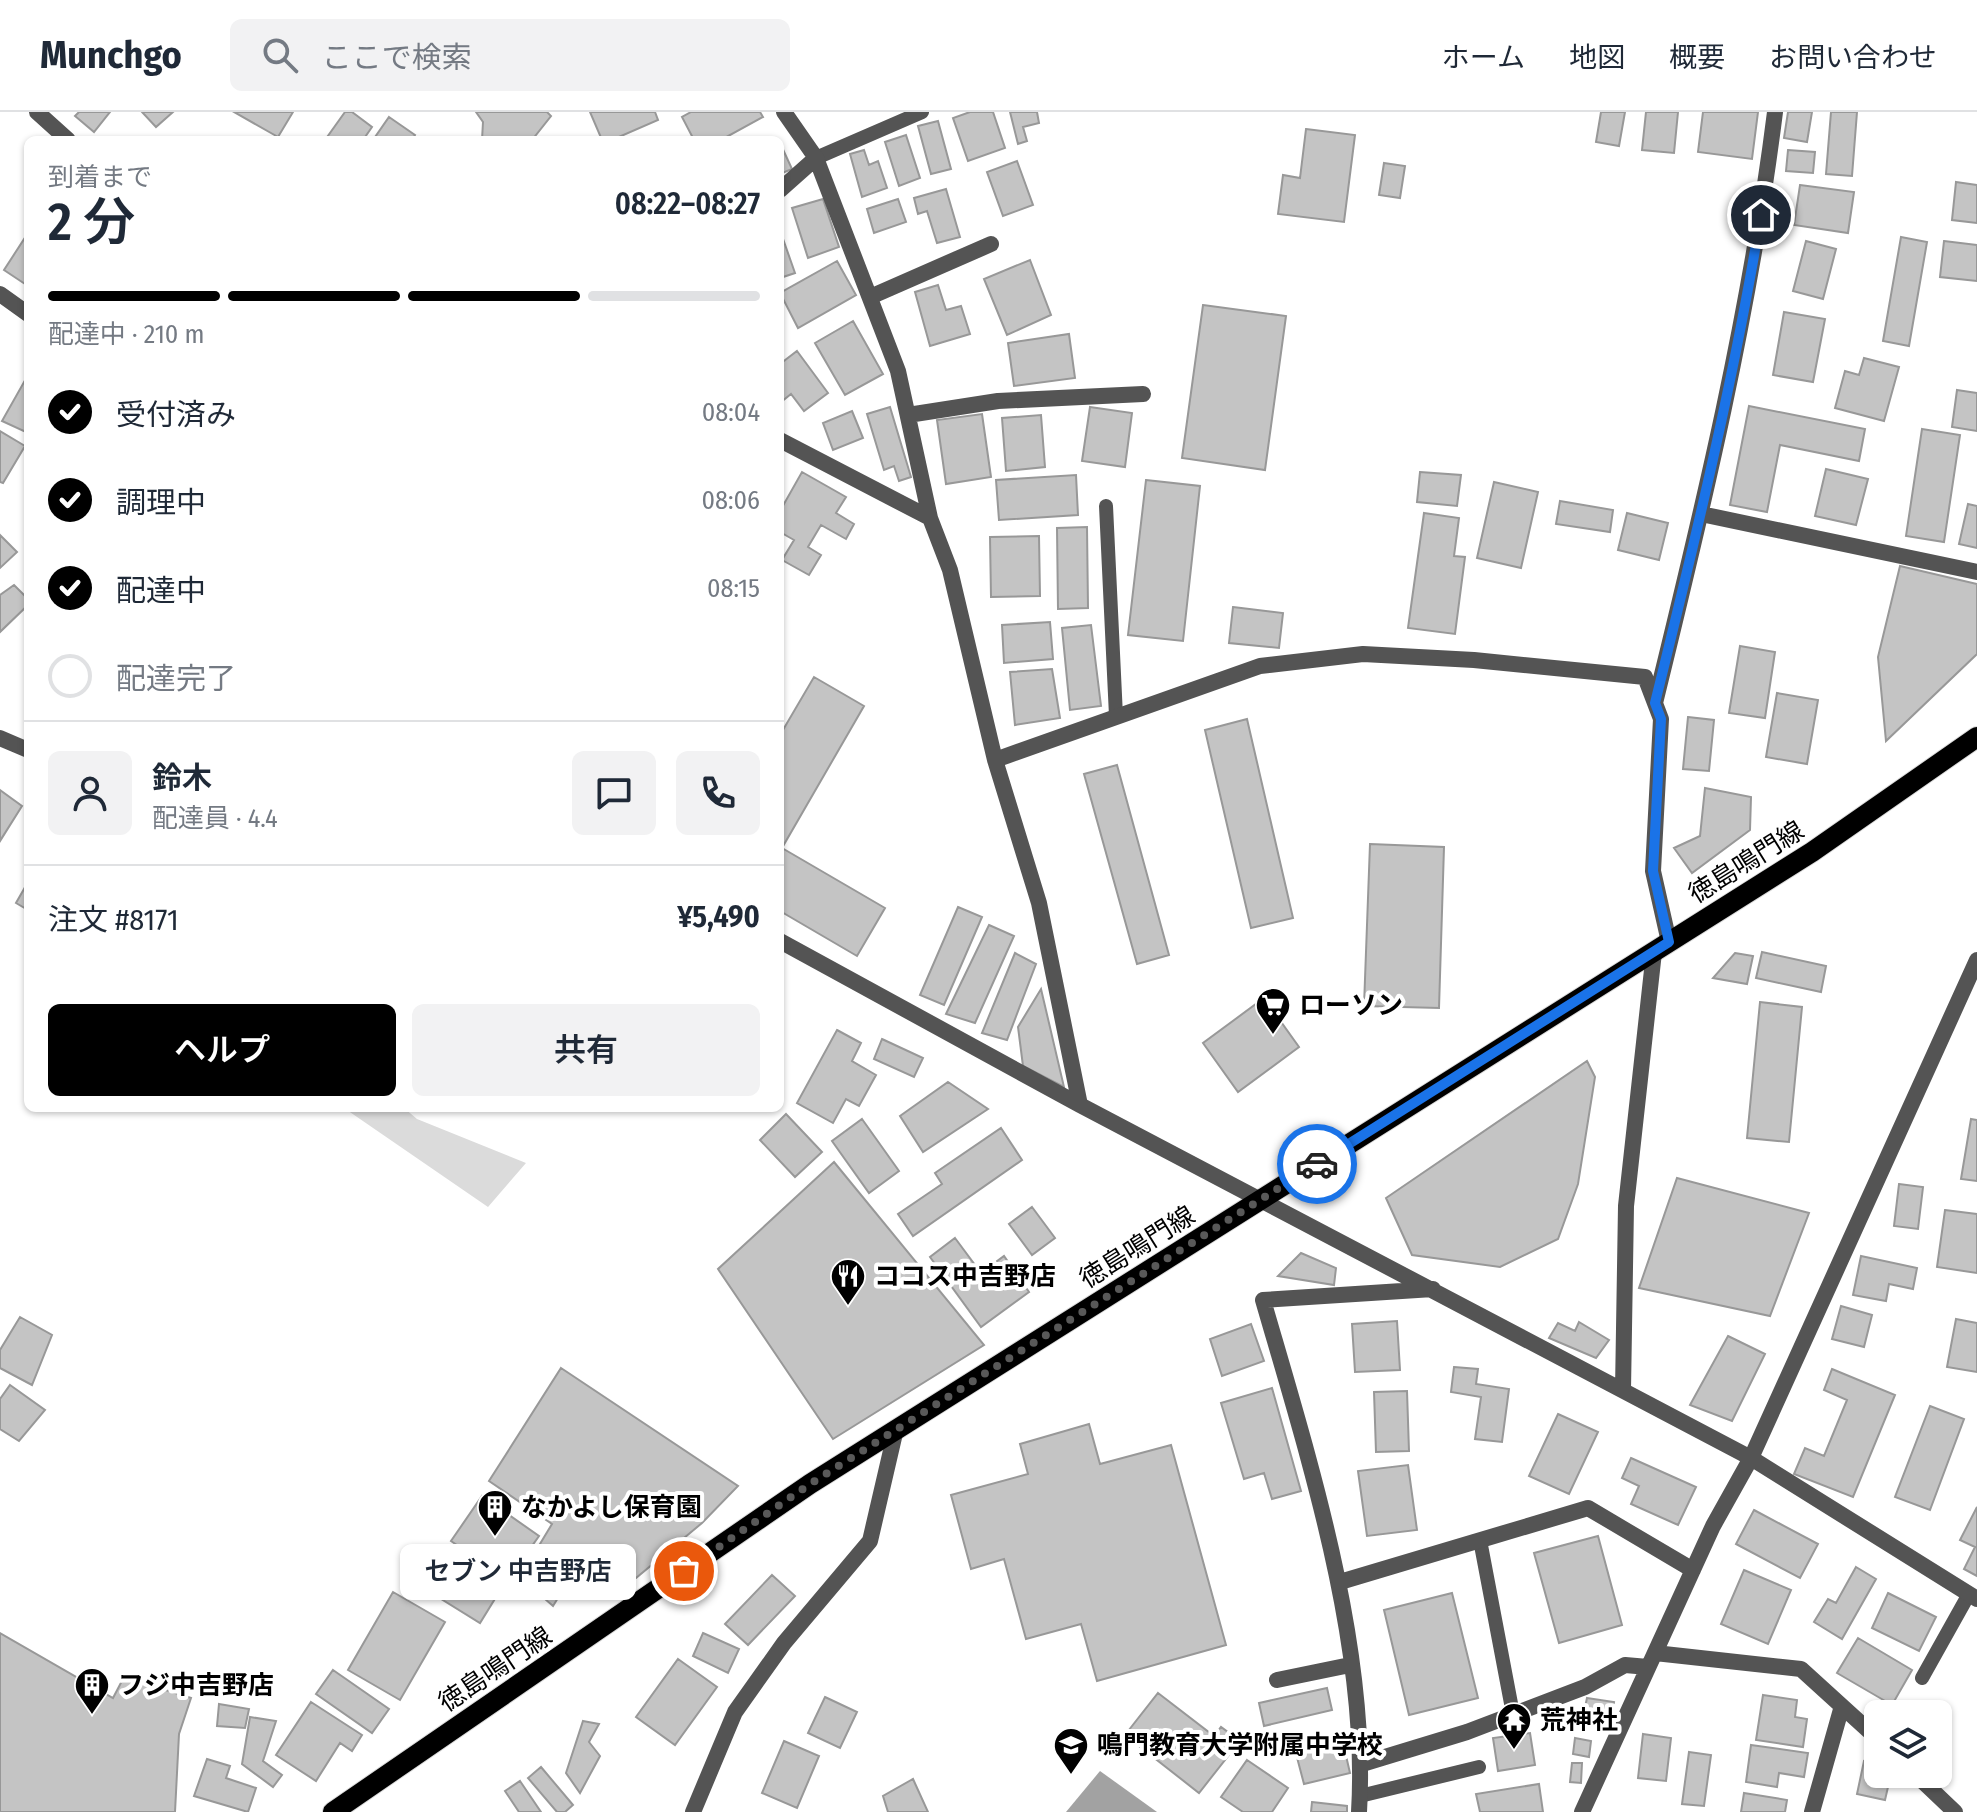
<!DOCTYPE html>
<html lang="ja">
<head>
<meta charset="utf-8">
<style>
  body { margin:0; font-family:"Fira Sans Condensed","Noto Sans JP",sans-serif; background:#f2f2f3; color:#1f2937; height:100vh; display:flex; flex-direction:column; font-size:30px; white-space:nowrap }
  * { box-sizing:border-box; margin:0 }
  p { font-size:26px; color:#747a83 }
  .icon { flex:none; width:44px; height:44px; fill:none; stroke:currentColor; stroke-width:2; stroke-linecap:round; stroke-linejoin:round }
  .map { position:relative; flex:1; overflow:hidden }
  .details { position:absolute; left:24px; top:24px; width:760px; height:976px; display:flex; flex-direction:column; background:#fff; border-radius:12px; box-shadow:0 2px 6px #0004 }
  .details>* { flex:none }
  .tools { position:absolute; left:1864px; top:1588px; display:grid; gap:16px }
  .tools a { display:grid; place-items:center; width:88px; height:88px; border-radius:12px; background:#fff; box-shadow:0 2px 6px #0004; font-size:40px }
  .pin { position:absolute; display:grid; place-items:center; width:68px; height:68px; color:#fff; margin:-34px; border:4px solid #fff; border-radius:50%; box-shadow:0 2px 8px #0007 }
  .courier { position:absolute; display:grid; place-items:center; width:80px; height:80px; margin:-40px; border:6px solid #1a73e8; border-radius:50%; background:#fff; color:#222; box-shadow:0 2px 10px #0007 }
  .bubble { position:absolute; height:56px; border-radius:12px; background:#fff; box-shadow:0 2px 6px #0004; font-size:26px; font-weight:600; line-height:56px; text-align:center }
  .summary em { font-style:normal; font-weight:600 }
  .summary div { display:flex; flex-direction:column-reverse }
  .summary { display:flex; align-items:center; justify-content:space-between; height:136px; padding:0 24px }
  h1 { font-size:52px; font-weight:600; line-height:60px }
  .bar { display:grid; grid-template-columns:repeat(4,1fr); gap:12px 8px; align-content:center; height:96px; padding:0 24px }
  .bar i { height:10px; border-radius:6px; background:#e0e1e3 }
  .bar .on { background:#000 }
  .bar p { grid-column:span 4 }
  .line { display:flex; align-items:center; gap:20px; padding:0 24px; border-top:2px solid #e0e1e3 }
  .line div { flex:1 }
  .round { display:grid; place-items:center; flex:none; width:84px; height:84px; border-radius:12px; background:#f2f2f3 }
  ol { padding:0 24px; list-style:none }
  li { display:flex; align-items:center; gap:24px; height:88px }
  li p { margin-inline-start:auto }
  li .icon { padding:8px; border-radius:50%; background:#000; color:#fff; stroke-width:4 }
  li:last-child { color:#747a83 }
  li i { width:44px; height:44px; border:4px solid #e0e1e3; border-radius:50% }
  .action { display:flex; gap:16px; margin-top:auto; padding:16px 24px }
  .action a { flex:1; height:92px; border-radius:12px; background:#000; color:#fff; font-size:32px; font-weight:600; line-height:92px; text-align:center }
  .action a+a { background:#f2f2f3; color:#1f2937 }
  header { display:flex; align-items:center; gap:48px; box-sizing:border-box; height:112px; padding:0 40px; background:#fff; border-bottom:2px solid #e0e1e3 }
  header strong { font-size:38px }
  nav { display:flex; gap:44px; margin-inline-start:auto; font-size:28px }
  .search { width:560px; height:72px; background:#f2f2f3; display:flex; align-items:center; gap:20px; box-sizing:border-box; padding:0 28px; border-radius:12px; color:#747a83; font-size:30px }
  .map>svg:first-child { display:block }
  .green { fill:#dbdbdb }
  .water { fill:#a2a2a2 }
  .building { fill:#c4c4c4; stroke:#989898; stroke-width:2 }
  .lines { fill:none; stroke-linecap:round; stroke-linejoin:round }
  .primary-casing { stroke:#dbdbdb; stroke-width:22 }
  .lane { stroke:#545454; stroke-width:14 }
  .street { stroke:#545454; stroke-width:16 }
  .primary { stroke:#000; stroke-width:20 }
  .done { stroke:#595959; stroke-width:8; stroke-dasharray:0 14.4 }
  .route { stroke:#1a73e8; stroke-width:10 }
  .labels { text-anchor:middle; stroke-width:8; stroke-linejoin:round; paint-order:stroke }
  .street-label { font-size:26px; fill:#000; stroke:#fff }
  .poi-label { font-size:26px; font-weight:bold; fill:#000; stroke:#fff; text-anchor:start }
</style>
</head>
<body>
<header>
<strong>Munchgo</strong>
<div class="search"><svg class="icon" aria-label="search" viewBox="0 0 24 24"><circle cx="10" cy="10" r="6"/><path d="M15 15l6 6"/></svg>ここで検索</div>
<nav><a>ホーム</a><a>地図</a><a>概要</a><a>お問い合わせ</a></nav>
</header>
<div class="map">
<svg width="1977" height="1700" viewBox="0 0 1977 1700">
  <rect width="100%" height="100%" fill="#fff"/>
  <path class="green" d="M344,996H404L417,1007L526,1051L488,1095Z"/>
  <path class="water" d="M1100,1659L1157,1700H1066Z"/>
  <path class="building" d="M79,0H110L94,20L75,4Z
    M142,0H173L156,15Z
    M234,0H293L278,25Z
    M345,0H352L372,15L363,28H325Z
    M476,0H547L551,4L532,28H482L483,10Z
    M590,0H655L658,8L612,28H602Z
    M691,0H760L763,5L721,28H694L682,5Z
    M970,0H993L1005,36L968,49L953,6Z
    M1010,0H1037L1039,11L1023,15L1027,29L1018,32Z
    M1601,0H1625L1619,34L1596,30Z
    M1646,0H1678L1674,41L1642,38Z
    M1703,0H1758L1752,47L1698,40Z
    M1788,0H1812L1807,30L1784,26Z
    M1831,0H1857L1852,64L1826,62Z
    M389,5L415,23L412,28H373Z
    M938,9L951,57L931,62L918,14Z
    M1306,17L1355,23L1344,110L1278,102L1283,63L1300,66Z
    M906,23L920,66L899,74L885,30Z
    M780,31L792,57L780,62Z
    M864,38L869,53L878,49L887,76L862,85L850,42Z
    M1788,38L1815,40L1813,61L1786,59Z
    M1017,49L1033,93L1003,104L987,60Z
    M1384,51L1405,54L1400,86L1379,83Z
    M1956,70L1977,73V111L1952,108Z
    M1800,73L1854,80L1848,121L1794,113Z
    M946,77L960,125L937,131L927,99L918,102L914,86Z
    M823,87L839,135L808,146L792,96Z
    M898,87L906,110L874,121L867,97Z
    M28,121V174L4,158Z
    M782,124L795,161L780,166V125Z
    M1901,125L1927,130L1909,234L1883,229Z
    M1806,129L1836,137L1823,187L1793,179Z
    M1944,129L1977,133V169L1940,165Z
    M1030,148L1051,203L1007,223L984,167Z
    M837,149L856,183L798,216L780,181Z
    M938,173L946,198L961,194L970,222L930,234L915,180Z
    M1203,193L1286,204L1265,358L1182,346Z
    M1784,200L1825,207L1813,270L1773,263Z
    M853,209L883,262L845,283L815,231Z
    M1069,222L1075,266L1014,274L1008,231Z
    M797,239L828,281L804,299L791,282L780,291V252Z
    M1864,246L1899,255L1884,309L1835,296L1845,259L1859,263Z
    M28,263V321L2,309Z
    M1957,278L1977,281V319L1952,315Z
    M1749,294L1865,317L1859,349L1780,333L1767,400L1730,393Z
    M890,295L911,365L899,369L894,354L884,358L867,302Z
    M1090,295L1132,301L1125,355L1082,349Z
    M852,299L863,326L833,338L823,311Z
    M982,302L991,365L946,372L937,308Z
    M1041,303L1045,355L1006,359L1002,306Z
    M1922,317L1960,323L1944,430L1906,424Z
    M0,319L25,334L3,371L0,370Z
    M1826,357L1868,367L1856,413L1815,404Z
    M802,360L846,385L836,401L854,412L846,427L821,413L808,435L821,443L809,463L782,448L794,428L780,420V399Z
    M1420,360L1461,363L1457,394L1417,390Z
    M1076,363L1078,403L999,408L996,368Z
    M1146,368L1200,374L1183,529L1128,523Z
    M1494,370L1538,380L1521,456L1477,446Z
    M1560,389L1613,398L1610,420L1556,412Z
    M1968,392L1977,394V436L1959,432Z
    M1424,401L1459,406L1454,444L1465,445L1455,522L1408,516Z
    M1627,401L1668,411L1659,448L1618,438Z
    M1087,415L1088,496L1058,497L1057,416Z
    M0,423L17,440L0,456Z
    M1039,424L1040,484L991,485L990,425Z
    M1900,454L1977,472V542L1886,629L1878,545Z
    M14,473L28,487V493L0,520V483Z
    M1233,495L1283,501L1279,536L1229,531Z
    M1050,510L1053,547L1004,551L1002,513Z
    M1091,513L1101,594L1070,598L1062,516Z
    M1740,534L1775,540L1765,606L1729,601Z
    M1052,557L1060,606L1015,613L1010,560Z
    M814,565L864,594L782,736L885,796L857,844L780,799V623Z
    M1777,581L1818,588L1807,652L1766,645Z
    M1688,605L1714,608L1709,659L1683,657Z
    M1247,607L1293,806L1251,816L1205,618Z
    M1117,653L1169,843L1137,852L1084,662Z
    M1705,676L1751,685L1750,718L1692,761L1674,736L1700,724Z
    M0,678L22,694L0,729Z
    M1370,732L1444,735L1439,896L1364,894Z
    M28,770V798L16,791Z
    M958,795L982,805L944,893L920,883Z
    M989,813L1014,824L975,911L946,902Z
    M1762,840L1826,854L1821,880L1756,866Z
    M1015,841L1036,852L1007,928L982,921Z
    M1735,841L1753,844L1747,872L1713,866Z
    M1041,877L1064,975L1023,954L1018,915Z
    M1264,886L1299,935L1238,980L1203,931Z
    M1760,890L1802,895L1789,1030L1747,1026Z
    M837,918L861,931L852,949L876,963L859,994L846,987L833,1011L797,991Z
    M882,927L923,946L914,965L874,947Z
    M1587,949L1595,965L1578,1072L1558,1127L1500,1155L1412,1143L1386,1086Z
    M948,970L988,997L923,1040L900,1004Z
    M786,1002L822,1040L795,1065L760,1028Z
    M862,1007L899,1059L869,1081L832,1029Z
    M1971,1007L1977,1008V1069L1961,1067Z
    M1001,1016L1022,1048L913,1124L898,1102L942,1072L935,1061Z
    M834,1050L984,1233L833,1327L718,1157Z
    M1677,1066L1809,1101L1770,1204L1639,1176Z
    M1899,1072L1923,1075L1918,1117L1894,1114Z
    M1032,1095L1055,1126L1032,1143L1009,1112Z
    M1945,1098L1977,1102V1161L1937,1155Z
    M955,1126L981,1161L1004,1144L1029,1180L981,1215L930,1145Z
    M1301,1141L1336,1156L1334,1173L1278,1164Z
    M1861,1144L1917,1156L1913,1177L1889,1172L1886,1189L1853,1183Z
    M1841,1194L1872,1203L1864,1235L1832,1227Z
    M20,1205L52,1223L32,1273L0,1256V1238Z
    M1956,1207L1977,1211V1260L1947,1255Z
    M1397,1209L1400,1258L1355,1260L1352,1212Z
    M1579,1210L1609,1228L1596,1246L1549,1226L1558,1211L1575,1219Z
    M1251,1212L1264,1249L1222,1264L1210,1227Z
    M1728,1224L1765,1242L1732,1309L1690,1293Z
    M1454,1255L1478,1257L1476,1272L1509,1277L1502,1330L1475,1327L1481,1285L1451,1280Z
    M561,1256L738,1374L702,1411L636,1466L602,1472L579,1452L553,1494L520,1465L552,1412L489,1369Z
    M1832,1257L1895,1283L1853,1385L1794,1362L1805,1336L1824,1344L1847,1288L1824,1278Z
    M10,1273L45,1298L19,1329L0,1317V1287Z
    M1272,1276L1301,1379L1272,1387L1264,1361L1244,1367L1221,1291Z
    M1407,1279L1409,1339L1376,1340L1374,1280Z
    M1930,1294L1964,1307L1930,1398L1895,1385Z
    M1558,1302L1598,1320L1569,1382L1529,1364Z
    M1089,1312L1100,1352L1171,1333L1226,1533L1097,1569L1081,1512L1026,1527L1004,1447L971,1457L951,1383L1028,1362L1020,1332Z
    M1631,1346L1696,1375L1678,1413L1631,1392L1639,1374L1622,1366Z
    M1408,1353L1417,1418L1367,1424L1358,1359Z
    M482,1384L539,1424L508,1468L451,1429Z
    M1977,1395V1464L1964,1457L1975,1435L1960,1428Z
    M1754,1398L1818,1432L1800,1466L1736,1432Z
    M1598,1424L1622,1513L1559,1531L1534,1441Z
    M439,1438L501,1477L480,1511L417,1472Z
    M1856,1455L1876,1467L1842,1527L1814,1510L1828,1487L1836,1491Z
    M1744,1458L1791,1478L1768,1532L1721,1512Z
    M772,1463L795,1484L748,1533L725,1512Z
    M393,1480L445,1510L400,1588L348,1558Z
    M1452,1481L1478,1586L1409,1603L1384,1498Z
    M1888,1481L1936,1505L1919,1539L1872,1516Z
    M0,1521L113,1586L124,1565L191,1586L179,1622L175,1700H0Z
    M703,1521L739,1537L728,1561L693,1544Z
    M1858,1526L1912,1558L1892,1593L1837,1561Z
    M678,1547L717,1575L675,1633L636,1605Z
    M333,1558L389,1597L372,1621L316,1582Z
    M1327,1576L1332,1598L1264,1614L1259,1591Z
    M1158,1581L1214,1624L1221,1615L1240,1629L1199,1681L1125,1623Z
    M1763,1583L1797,1588L1795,1605L1807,1607L1803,1635L1756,1628Z
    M825,1585L857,1600L840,1636L808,1621Z
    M1587,1586L1614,1590L1612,1601L1602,1599L1600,1612L1582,1609Z
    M311,1590L362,1623L352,1639L340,1631L316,1669L276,1643Z
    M219,1592L249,1597L245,1616L217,1614Z
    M250,1605L276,1609L263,1649L282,1663L273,1675L242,1652Z
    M583,1609L599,1612L589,1630L600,1644L580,1681L566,1661Z
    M1530,1621L1535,1653L1498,1659L1493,1626Z
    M1341,1622L1350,1661L1304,1672L1294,1634Z
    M1643,1622L1671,1626L1666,1669L1638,1666Z
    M1575,1626L1591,1629L1589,1645L1573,1642Z
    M784,1629L819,1644L797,1696L762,1681Z
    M1751,1633L1808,1641L1804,1665L1779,1661L1777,1675L1746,1670Z
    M1689,1640L1711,1643L1704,1694L1682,1692Z
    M207,1647L230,1654L226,1666L256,1676L248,1700L194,1684Z
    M1247,1648L1288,1676L1272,1700H1243L1221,1685Z
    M1864,1649L1878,1652V1662H1891L1885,1688L1857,1682Z
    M1572,1651H1582L1581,1671L1570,1670Z
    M541,1655L573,1693L565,1700H557L528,1666Z
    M913,1667L928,1700H888L883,1684Z
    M520,1669L541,1700H519L505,1679Z
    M1539,1672L1543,1700H1480L1476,1682Z
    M1744,1681L1787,1688L1785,1700H1741Z
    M1312,1690L1347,1694V1700H1311Z"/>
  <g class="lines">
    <g class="primary-casing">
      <path id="primary" d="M333,1700L810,1372L1812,740L1977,625"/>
    </g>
    <path class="lane" d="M816,46L922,0
      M1106,394L1116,604
      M1480,1428L1513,1602
      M1922,1566L1969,1482
      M1360,1684L1479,1655"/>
    <path class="street" d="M37,0L68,28
      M784,0L816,46L898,259L930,406L950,458L995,648L1039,791L1080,993
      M780,78L816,46
      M0,182L28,202
      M870,185L991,132
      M908,303L998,289L1143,282
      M780,328L930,406
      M1701,402L1977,460
      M1655,591C1703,396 1750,200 1775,0
      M0,626L28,638
      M995,648L1260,554L1363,542L1474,548L1645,565L1661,607L1653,759L1669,830
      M780,829L1080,993L1751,1346L1977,1487
      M1623,1278L1626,1094L1654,840
      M1340,1470L1588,1396L1693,1458
      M1655,1541L1801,1557L1878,1627
      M1277,1568L1350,1553
      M1362,1652L1467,1620L1585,1575L1625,1553L1648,1555
      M1915,1662L1955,1700
      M693,1700L735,1600L784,1531L870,1429L896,1317
      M1359,1700C1369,1534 1309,1347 1263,1188L1433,1177
      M1582,1700L1713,1414L1751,1346L1977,848
      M1812,1700L1842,1594"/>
    <use href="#primary" class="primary"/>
  </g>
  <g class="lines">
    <path class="done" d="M684,1459L810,1372L1317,1052"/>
    <path class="route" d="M1317,1052L1669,830L1653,759L1661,607L1655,591C1695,429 1734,267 1761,103"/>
  </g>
  <defs>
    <g id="supermarket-pin" transform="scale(1.8)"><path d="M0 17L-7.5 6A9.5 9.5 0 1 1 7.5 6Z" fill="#000" stroke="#fff"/><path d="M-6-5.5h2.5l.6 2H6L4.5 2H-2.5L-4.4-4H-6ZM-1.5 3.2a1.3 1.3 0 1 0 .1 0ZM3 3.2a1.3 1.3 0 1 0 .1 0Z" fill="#fff"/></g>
    <g id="restaurant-pin" transform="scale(1.8)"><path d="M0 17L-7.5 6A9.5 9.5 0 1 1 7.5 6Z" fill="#000" stroke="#fff"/><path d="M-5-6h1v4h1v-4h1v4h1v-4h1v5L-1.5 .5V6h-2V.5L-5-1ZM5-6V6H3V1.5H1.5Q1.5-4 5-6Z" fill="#fff"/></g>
    <g id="building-pin" transform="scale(1.8)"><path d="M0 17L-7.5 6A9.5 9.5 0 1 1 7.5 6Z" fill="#000" stroke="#fff"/><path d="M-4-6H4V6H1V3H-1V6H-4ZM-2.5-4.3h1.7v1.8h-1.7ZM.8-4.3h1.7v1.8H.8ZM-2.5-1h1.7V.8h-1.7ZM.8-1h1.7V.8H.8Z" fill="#fff"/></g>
    <g id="temple-pin" transform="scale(1.8)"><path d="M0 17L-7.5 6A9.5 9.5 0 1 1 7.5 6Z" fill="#000" stroke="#fff"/><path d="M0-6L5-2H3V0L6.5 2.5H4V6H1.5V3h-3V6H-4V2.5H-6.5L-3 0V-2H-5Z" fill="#fff"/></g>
    <g id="school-pin" transform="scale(1.8)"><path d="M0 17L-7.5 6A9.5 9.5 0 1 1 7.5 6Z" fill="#000" stroke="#fff"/><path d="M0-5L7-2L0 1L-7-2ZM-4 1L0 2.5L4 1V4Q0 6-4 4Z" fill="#fff"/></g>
  </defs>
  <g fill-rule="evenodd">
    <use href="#supermarket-pin" x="1273" y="893"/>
    <use href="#restaurant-pin" x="848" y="1164"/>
    <use href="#building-pin" x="495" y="1395"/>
    <use href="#building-pin" x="92" y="1573"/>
    <use href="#temple-pin" x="1514" y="1608"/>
    <use href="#school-pin" x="1071" y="1633"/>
  </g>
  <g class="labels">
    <g class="street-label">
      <text transform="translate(1746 750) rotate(-32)" y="9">徳島鳴門線</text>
      <text transform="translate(1137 1135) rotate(-32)" y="9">徳島鳴門線</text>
      <text transform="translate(495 1557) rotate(-34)" y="9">徳島鳴門線</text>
    </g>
    <g class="poi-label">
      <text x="1299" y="902">ローソン</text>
      <text x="874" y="1173">ココス中吉野店</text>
      <text x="521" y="1404">なかよし保育園</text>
      <text x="118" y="1582">フジ中吉野店</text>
      <text x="1540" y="1617">荒神社</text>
      <text x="1097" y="1642">鳴門教育大学附属中学校</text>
    </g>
  </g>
</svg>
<div class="tools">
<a><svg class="icon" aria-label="layers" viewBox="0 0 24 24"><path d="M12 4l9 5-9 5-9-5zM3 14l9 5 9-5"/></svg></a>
</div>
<div class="pin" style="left:684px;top:1459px;background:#ea580c"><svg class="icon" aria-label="bag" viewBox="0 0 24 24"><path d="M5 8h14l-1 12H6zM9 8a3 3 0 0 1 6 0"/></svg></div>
<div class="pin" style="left:1761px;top:103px;background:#1f2937"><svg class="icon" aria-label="home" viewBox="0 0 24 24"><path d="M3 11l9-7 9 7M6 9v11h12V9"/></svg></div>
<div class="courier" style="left:1317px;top:1052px"><svg class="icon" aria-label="car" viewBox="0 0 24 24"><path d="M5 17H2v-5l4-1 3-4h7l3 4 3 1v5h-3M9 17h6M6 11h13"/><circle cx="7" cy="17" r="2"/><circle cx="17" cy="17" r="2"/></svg></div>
<div class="bubble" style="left:400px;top:1432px;width:236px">セブン 中吉野店</div>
<section class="details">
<div class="summary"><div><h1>2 分</h1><p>到着まで</p></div><em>08:22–08:27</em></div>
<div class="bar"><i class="on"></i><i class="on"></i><i class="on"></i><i></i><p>配達中 · 210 m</p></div>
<ol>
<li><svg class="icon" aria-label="check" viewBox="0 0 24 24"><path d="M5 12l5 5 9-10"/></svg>受付済み<p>08:04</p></li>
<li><svg class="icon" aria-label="check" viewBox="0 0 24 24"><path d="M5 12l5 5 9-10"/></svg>調理中<p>08:06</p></li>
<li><svg class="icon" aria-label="check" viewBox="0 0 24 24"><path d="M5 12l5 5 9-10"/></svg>配達中<p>08:15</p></li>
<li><i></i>配達完了</li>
</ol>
<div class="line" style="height:144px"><a class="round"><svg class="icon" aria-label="person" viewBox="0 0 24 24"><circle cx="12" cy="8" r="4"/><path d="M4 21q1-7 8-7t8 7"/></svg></a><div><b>鈴木</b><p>配達員 · 4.4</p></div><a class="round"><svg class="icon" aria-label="chat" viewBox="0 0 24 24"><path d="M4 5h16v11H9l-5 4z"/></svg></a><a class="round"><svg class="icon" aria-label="phone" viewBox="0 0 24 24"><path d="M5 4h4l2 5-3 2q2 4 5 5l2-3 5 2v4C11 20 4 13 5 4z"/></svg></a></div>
<div class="line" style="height:104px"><div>注文 #8171</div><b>¥5,490</b></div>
<div class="action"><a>ヘルプ</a><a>共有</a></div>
</section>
</div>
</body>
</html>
